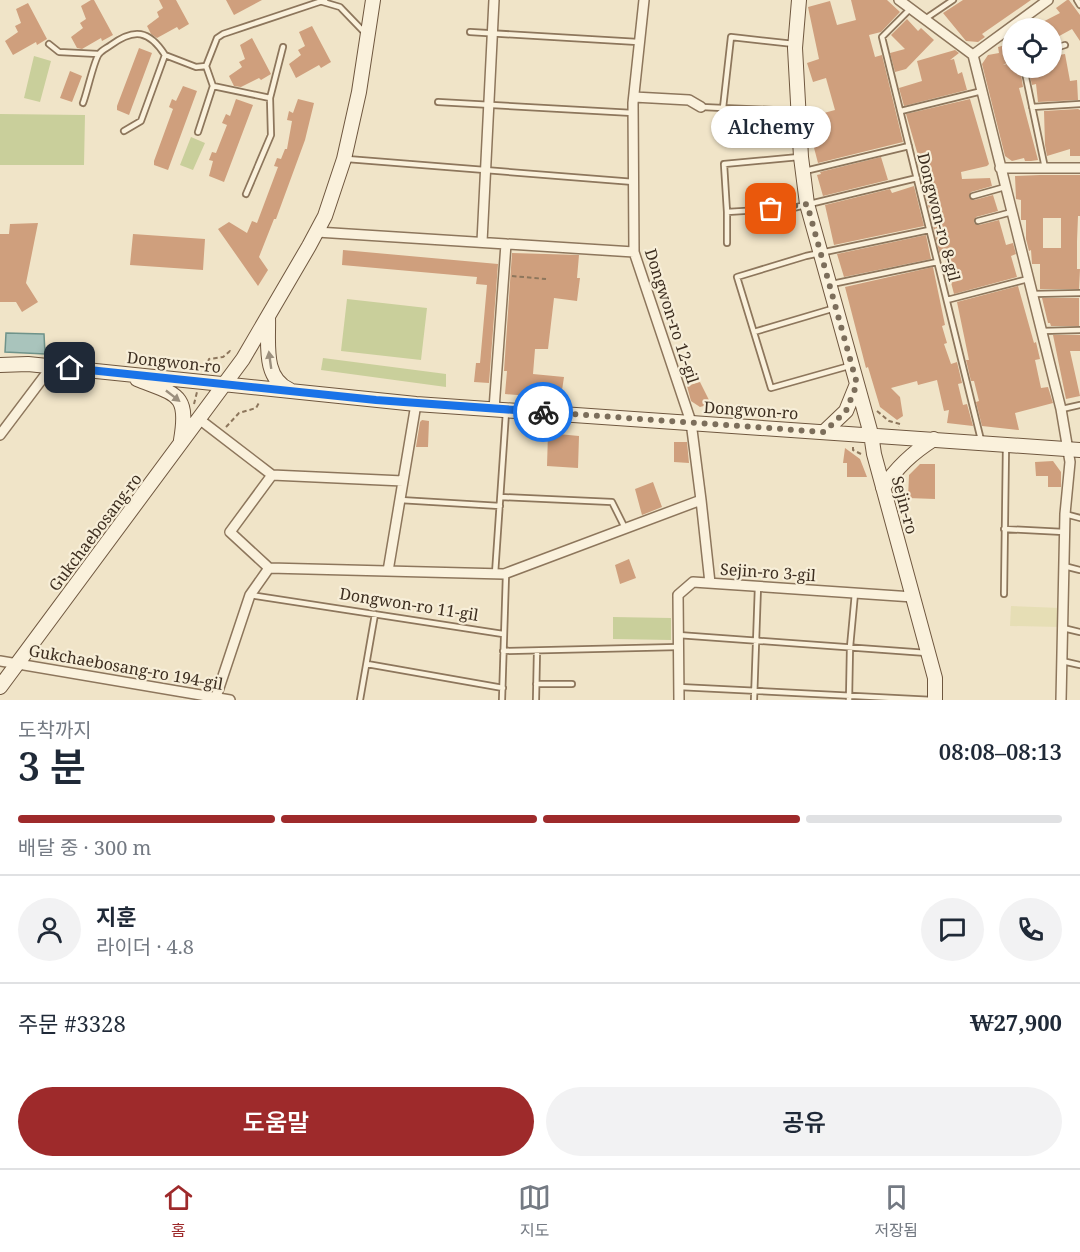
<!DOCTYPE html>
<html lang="ko">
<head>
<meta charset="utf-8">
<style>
  body { margin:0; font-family:"Noto Serif","Noto Sans KR",serif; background:#f2f2f3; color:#1f2937; height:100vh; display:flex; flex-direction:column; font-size:22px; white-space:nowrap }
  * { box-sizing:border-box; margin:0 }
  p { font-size:20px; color:#747a83 }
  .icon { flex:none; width:33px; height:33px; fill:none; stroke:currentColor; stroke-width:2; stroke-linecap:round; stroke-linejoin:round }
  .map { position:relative; height:700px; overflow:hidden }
  .panel { display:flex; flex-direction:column; background:#fff; flex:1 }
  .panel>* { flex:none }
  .tools { position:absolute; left:1002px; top:18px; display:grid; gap:12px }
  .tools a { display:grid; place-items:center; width:60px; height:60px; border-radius:50%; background:#fff; box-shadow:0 2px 4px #0004; font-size:30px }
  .pin { position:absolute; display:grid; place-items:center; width:51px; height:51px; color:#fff; margin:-26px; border-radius:12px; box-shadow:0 3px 9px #0006 }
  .courier { position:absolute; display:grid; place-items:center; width:60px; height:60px; margin:-30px; border:4px solid #1a73e8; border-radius:50%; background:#fff; color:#222; box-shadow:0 2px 8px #0007 }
  .bubble { position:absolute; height:42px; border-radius:21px; background:#fff; box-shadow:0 2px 4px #0004; font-size:20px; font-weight:600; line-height:42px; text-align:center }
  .summary em { font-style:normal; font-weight:600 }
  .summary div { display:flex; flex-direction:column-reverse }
  .summary { display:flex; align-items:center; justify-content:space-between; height:102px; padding:0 18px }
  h1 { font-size:39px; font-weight:600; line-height:45px }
  .bar { display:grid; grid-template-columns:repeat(4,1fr); gap:9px 6px; align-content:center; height:72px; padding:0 18px }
  .bar i { height:8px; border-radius:4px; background:#e0e1e3 }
  .bar .on { background:#9e2a2b }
  .bar p { grid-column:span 4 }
  .line { display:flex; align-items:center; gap:15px; padding:0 18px; border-top:2px solid #e0e1e3 }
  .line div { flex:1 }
  .round { display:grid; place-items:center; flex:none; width:63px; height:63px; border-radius:32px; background:#f2f2f3 }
  .cta { display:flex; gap:12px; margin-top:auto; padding:12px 18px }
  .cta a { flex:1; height:69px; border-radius:36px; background:#9e2a2b; color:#fff; font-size:24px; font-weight:600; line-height:69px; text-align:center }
  .cta a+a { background:#f2f2f3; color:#1f2937 }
  .dock { display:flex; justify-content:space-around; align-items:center; height:84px; border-top:2px solid #e0e1e3; background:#fff; font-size:16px; color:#747a83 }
  .dock a { display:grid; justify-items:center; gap:3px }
  .dock .on { color:#9e2a2b }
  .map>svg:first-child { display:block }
  .farmland { fill:#e6deb5 }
  .green { fill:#c9cf9b }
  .water { fill:#a9c4bc; stroke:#6f938a; stroke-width:1.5 }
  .building { fill:#cf9f7d; fill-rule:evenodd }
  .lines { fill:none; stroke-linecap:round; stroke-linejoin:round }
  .lane-casing { stroke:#8d765c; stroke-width:8 }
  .street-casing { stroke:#8d765c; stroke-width:12 }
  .secondary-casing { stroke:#6f573f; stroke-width:16 }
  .path { stroke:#8d765c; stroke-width:2; stroke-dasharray:4.5 3; stroke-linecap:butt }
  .lane { stroke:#faf1dc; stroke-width:4.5 }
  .street { stroke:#faf1dc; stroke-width:9 }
  .secondary { stroke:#faf1dc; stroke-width:14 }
  .oneway { fill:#9c907e }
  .done { stroke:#7c6e5b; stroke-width:6; stroke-dasharray:0 10.8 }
  .route { stroke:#1a73e8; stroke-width:8 }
  .labels { text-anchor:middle; stroke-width:4.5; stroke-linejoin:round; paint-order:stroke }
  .street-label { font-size:16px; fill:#3d2e20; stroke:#f7eed8 }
</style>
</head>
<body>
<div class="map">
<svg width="1080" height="700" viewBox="0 0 1080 700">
  <rect width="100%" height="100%" fill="#f0e4c8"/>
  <path class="farmland" d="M1011,606L1060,608V627L1010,626Z"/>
  <path class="green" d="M34,56L51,61L40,102L24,98Z
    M0,114L85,115L84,165H0Z
    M191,137L205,143L193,170L180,165Z
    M347,299L427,308L421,360L341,351Z
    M323,358L446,374V387L321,370Z
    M613,617L671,618V640L613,639Z"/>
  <path class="water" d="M6,333L44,334L45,354L5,352Z"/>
  <path class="building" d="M91,0H94L113,35L102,41L101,38L82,49L77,48L71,37L83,28L80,23L86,19L81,6Z
    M159,0H176L189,24L179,30L177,27L157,38L151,34L147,26L159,17L157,12L163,8Z
    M226,0H262L234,15Z
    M851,0H887L900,12L881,32L869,35L875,57L882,55L903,142L818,163L813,144L817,143L809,117L835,110L826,78L813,82L807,63L819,59L808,7L830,1L837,25L856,20Z
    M963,0H1031L982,34L985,37L978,42L966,41L943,13Z
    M1067,0H1069L1080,15V41L1072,29L1052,40V28H1031L1060,13L1056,8Z
    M28,3L47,39L37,45L36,42L13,55L5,41L18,32L15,26L21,23L16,9Z
    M907,19L918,31L921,28L934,40L906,69L895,72L890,53L905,49L891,35Z
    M312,26L331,62L321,68L319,65L296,78L289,64L301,55L298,50L305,46L299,32Z
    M252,38L271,74L261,80L259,78L241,87L234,86L229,76L242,67L239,62L245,59L240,45Z
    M1009,44L1012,60L1003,65L1012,63V68H1020L1023,87L1019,88L1038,160L1031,161H1025L1024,158L1012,161L1005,156L982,64L988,55L999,53L998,47Z
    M139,48L152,53L129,115L117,110V106Z
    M955,50L959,53L950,60L954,59L958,74L962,72L967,90L904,106L899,88L922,81L917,61Z
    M1065,54L1070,81L1077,80L1078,100L1038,102L1036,84L1032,85L1028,68H1053L1052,56Z
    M70,71L82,76L72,102L60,98Z
    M183,86L197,91L168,170L154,165V161L173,109L169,107L172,99L176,101Z
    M236,99L253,105L224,182L209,176L213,161L209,160L212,152L216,153L227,125L222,123L226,114L230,116Z
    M298,99L314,103L305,140L276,219H274L259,257L268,270L258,286L218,229L229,222L247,233L252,221L257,223L278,167L274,166L277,158L281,159L285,149H287L292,121L287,120L289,111L293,113Z
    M970,99L989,164L987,166L961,172L962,179L990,178L992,186L971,192L969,197L974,200L993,195L998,211L976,217L974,223L979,225L999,220L1006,245L1013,243L1016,254L1011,256L1017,277L954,294L944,255L940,256L923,184L926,183L906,114Z
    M1078,109L1080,110V156H1070V149L1047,156L1045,145L1044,111Z
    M881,157L888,180L823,196L817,175L821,174L820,172Z
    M1040,175H1080V216H1078L1077,241V269H1080L1079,289H1040V264H1032L1031,250L1029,251L1026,239V220H1021V200L1016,199L1015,176ZM1043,218H1061V248H1043Z
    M787,184L789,204L760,205L759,186Z
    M914,186L924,226L834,245L825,205L890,189L892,193Z
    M38,223L26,283L38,302L22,312L16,302H0V234H9L10,224Z
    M133,234L205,239L203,270L130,265Z
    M926,235L931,259L844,277L837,254Z
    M343,250L498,264L489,383L474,382L476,363H480L487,285L476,284L477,277L342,265Z
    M512,253L579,255L577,278H580L577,301L554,298L548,349H535L533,374L564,377L561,397L530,394V396L505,394L507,371H504Z
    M933,267L945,325L942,326L947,343L944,344L951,364L957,362L962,383L958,384L963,405L967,404L973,426L947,423L949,410L944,411L937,380L918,385L917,381L891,388L900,397L903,416L897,420L880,407L868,367L866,368L845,287Z
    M1018,286L1034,343L1036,342L1040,359L1035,360L1041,388L1048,387L1053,403L1015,413L1019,430L982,426L976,402L979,401L974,381H971L966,360H969L957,302Z
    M1042,298H1079V326H1051L1050,323H1048Z
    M1053,335H1080V351H1070L1080,396L1066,399Z
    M700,382L711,404L700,407L691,401L687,386Z
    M422,420L429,421L428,447H416L420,422Z
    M548,433L579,436L578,468L547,466Z
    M674,442H687L689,463L674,462Z
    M845,448L860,459L867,477H847V463H843Z
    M1053,461L1061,472V487H1048V476H1036L1035,462Z
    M920,464H935V499L908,498L909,475Z
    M653,482L662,507L642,515L635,489Z
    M629,559L636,578L620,584L615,565Z"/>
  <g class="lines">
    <g class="lane-casing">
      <path id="lane" d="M1077,0L1080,5
        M323,2L340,7L365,33
        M910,9L882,37L981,440
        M925,19L953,0
        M470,32L638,42
        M49,44L59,52L98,54
        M794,44L731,37L723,108L796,111
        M1052,49L1065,45
        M1024,68L1045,168
        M270,98L213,86L206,66L217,38L223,34L325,0
        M438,102L633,113
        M83,103C87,93 94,60 99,54C102,50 107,48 111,45C134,28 149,30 165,55
        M702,107L723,108
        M1032,107L1080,104
        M901,111L982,91
        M124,131L141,121L165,55L196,67L206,66
        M198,132L213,86
        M799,157L724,164L727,212L793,208L917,178
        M347,159L634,182
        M805,171L909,146
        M246,194L271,135L270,98L283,47
        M973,196L1005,187
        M727,212V243
        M978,221L1012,212
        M832,284L937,262
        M1033,294L1080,293
        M947,300L1028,279
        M1042,331L1080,330
        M754,332L835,308
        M849,366L771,388L737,277L806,256L929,230
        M1062,409L1080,405
        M501,497L612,502L625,528
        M400,500L500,506
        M1065,514L1080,518
        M1004,529L1064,532
        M1064,566L1080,570
        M495,574L506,412
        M1004,594L1006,446
        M250,595L503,634
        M1063,628L1080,632
        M678,635L927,653
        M503,651L678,647
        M1062,661L1080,665
        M367,664L503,688
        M536,684H572
        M679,687L933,700
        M360,700L375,614
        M502,700L506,574
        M536,700L537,651
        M754,700L758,586
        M849,700L850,647L855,593"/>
    </g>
    <g class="street-casing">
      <path id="street" d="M899,0L973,55L1061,409L1070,462L1065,514L1061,700
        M973,55L1048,0
        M634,97L689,100L701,107
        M1000,168H1080
        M317,232L634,252
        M482,242L494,0
        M494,409L506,244
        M199,419L272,475L403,481
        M0,435L52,366
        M701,500L710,583
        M269,568L230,532L272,475
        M388,571L416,404
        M0,661L230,700
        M215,700L250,595L269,568L504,574L701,500L691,422L634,252L633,103L644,0
        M679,700L678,595L693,582L913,597"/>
    </g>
    <g class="secondary-casing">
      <path id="secondary" d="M799,0L795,48L801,157L807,204L871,434L874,454L935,678V700
        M268,317C269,342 262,378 290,390
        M0,365L28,364L416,404L1080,450
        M137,379C177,395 189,393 181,440
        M824,432L846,411L857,384
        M883,488C897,467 912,453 934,439
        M0,687L243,359L309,246L325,216L344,159L359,92L373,0"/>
    </g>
    <path class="path" d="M512,276L546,279
      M205,369L209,359L223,357L230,351L232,353
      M194,404L197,392
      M877,411L889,421L900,424L899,427
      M226,427L239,413L256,408L260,401
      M853,447V450L861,454"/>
    <use href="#lane" class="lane"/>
    <use href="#street" class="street"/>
    <use href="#secondary" class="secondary"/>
  </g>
  <defs><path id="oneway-solid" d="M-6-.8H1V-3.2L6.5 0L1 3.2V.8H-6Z" transform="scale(1.5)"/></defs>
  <g class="oneway">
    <use href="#oneway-solid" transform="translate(270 360) rotate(-98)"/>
    <use href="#oneway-solid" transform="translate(173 396) rotate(38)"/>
  </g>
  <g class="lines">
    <path class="done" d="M543,412L824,432L846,411L857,384L807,204L771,209"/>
    <path class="route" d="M70,368L376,400L543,412"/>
  </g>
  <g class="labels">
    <g class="street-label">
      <text transform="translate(939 217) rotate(76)" y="6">Dongwon-ro 8-gil</text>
      <text transform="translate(672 316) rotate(72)" y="6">Dongwon-ro 12-gil</text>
      <text transform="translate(174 362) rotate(6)" y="6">Dongwon-ro</text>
      <text transform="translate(751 410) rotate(4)" y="6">Dongwon-ro</text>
      <text transform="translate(905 505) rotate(75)" y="6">Sejin-ro</text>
      <text transform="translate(95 532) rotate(-53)" y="6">Gukchaebosang-ro</text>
      <text transform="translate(768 572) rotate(4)" y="6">Sejin-ro 3-gil</text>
      <text transform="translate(409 604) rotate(9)" y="6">Dongwon-ro 11-gil</text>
      <text transform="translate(126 667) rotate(10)" y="6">Gukchaebosang-ro 194-gil</text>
    </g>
  </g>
</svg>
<div class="tools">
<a><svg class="icon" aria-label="locate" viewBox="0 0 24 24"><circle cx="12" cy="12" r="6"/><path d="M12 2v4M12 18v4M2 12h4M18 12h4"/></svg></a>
</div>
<div class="pin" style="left:771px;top:209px;background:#ea580c"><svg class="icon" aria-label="bag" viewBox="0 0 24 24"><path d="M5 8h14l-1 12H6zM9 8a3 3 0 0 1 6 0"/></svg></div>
<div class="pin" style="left:70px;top:368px;background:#1f2937"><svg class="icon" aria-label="home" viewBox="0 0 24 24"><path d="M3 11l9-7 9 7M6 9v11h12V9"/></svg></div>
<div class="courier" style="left:543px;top:412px"><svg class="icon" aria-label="bike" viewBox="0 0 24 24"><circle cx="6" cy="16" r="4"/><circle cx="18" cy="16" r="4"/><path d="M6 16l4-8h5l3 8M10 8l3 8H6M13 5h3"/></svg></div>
<div class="bubble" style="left:711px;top:106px;width:120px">Alchemy</div>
</div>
<section class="panel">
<div class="summary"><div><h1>3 분</h1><p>도착까지</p></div><em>08:08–08:13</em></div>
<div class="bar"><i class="on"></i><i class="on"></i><i class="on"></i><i></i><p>배달 중 · 300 m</p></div>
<div class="line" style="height:108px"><a class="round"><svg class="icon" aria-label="person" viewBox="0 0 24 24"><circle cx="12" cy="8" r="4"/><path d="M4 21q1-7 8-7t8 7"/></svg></a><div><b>지훈</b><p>라이더 · 4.8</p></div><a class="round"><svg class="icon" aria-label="chat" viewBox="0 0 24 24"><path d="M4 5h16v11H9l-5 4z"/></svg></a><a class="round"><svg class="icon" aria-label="phone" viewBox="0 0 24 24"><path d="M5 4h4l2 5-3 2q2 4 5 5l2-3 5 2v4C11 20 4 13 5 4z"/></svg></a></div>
<div class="line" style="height:78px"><div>주문 #3328</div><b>₩27,900</b></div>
<div class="cta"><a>도움말</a><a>공유</a></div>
</section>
<nav class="dock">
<a class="on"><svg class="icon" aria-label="home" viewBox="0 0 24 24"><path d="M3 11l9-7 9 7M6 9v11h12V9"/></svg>홈</a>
<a><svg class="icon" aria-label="map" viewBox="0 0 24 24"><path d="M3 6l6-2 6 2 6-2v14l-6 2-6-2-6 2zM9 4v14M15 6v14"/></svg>지도</a>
<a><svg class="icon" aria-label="saved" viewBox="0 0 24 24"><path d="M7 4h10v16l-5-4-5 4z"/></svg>저장됨</a>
</nav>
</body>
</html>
